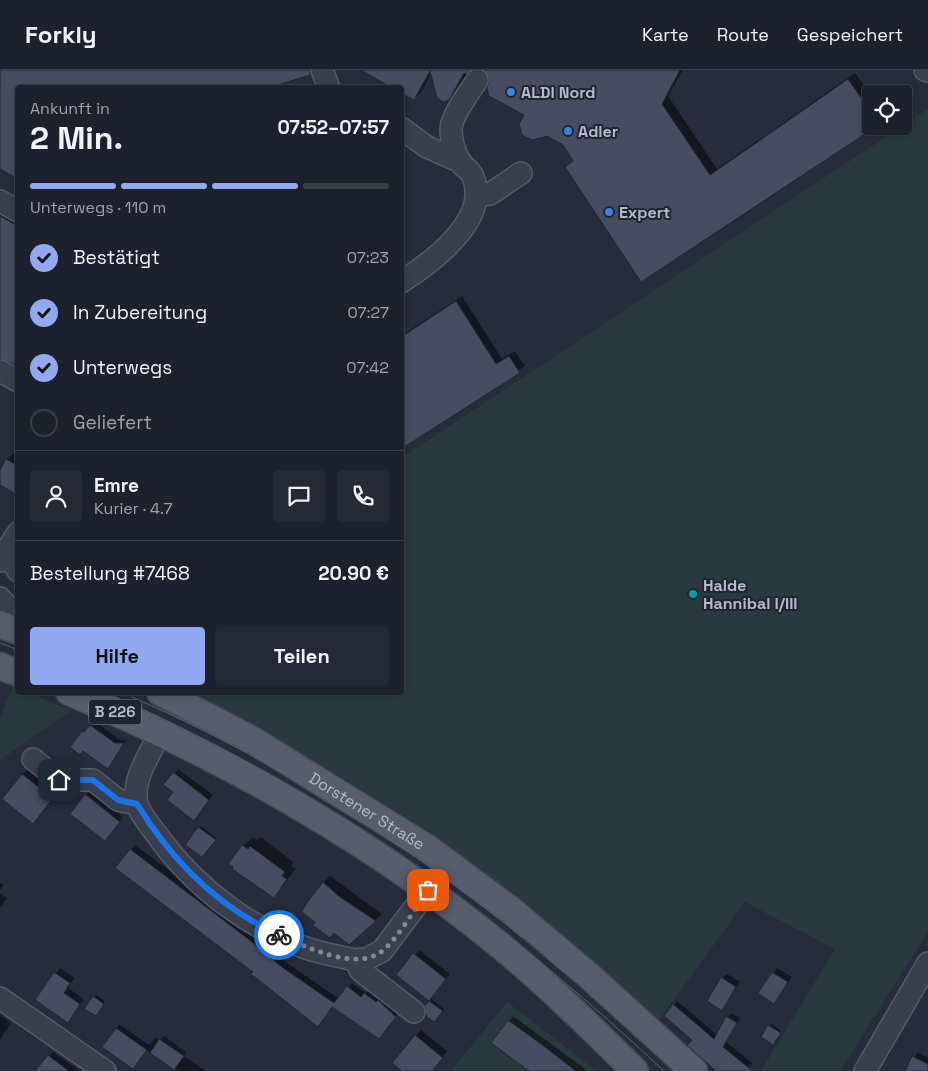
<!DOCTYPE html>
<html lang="de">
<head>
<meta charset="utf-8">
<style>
  body { margin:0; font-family:"Space Grotesk",sans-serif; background:#252935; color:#f1f3f6; height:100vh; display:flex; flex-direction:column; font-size:19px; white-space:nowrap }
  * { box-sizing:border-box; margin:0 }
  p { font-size:16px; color:#a0a3aa }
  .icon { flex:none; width:28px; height:28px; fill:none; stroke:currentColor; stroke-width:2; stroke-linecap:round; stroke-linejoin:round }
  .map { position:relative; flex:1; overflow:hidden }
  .drawer { position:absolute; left:15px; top:15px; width:389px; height:610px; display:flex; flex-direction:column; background:#1c212d; border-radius:5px; box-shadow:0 2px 8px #0003,0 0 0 1px #3a3e49 }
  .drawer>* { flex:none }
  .buttons { position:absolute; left:862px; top:15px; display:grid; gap:10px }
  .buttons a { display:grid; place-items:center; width:50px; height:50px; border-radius:5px; background:#1c212d; box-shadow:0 2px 8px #0003,0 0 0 1px #3a3e49; font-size:25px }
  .pin { position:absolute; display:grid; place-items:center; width:42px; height:42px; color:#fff; margin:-21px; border-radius:10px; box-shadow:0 2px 8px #0006 }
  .courier { position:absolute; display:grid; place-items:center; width:50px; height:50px; margin:-25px; border:4px solid #1a73e8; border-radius:50%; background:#fff; color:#222; box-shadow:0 1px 6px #0007 }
  .head em { font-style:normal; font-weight:700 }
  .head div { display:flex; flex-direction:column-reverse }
  .head { display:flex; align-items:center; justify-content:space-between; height:85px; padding:0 15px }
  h1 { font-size:32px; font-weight:700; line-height:38px }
  .bar { display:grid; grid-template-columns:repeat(4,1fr); gap:8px 5px; align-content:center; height:60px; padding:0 15px }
  .bar i { height:6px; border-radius:4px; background:#3a3e49 }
  .bar .selected { background:#92a8f0 }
  .bar p { grid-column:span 4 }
  .line { display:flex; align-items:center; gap:12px; padding:0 15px; border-top:1px solid #3a3e49 }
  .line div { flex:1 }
  .round { display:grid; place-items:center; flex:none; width:52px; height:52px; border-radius:5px; background:#252935 }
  ol { padding:0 15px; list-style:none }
  li { display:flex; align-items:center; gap:15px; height:55px }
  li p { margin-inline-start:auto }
  li .icon { padding:5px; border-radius:50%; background:#92a8f0; color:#111; stroke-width:4 }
  li:last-child { color:#a0a3aa }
  li i { width:28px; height:28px; border:2px solid #3a3e49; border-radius:50% }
  .button { display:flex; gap:10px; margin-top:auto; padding:10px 15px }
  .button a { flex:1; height:58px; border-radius:5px; background:#92a8f0; color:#111; font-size:20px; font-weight:700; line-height:58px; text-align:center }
  .button a+a { background:#252935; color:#f1f3f6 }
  header { display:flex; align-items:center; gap:30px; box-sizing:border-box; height:70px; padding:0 25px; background:#1c212d; border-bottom:1px solid #3a3e49 }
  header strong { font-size:24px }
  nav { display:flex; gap:28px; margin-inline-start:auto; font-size:18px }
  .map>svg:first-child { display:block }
  .green { fill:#293a3f }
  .shadow { fill:#0007 }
  .building { fill:#474d60; stroke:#212634 }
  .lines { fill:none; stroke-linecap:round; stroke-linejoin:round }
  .minor-casing { stroke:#555a68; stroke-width:24 }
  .major-casing { stroke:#434856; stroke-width:29 }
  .minor { stroke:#3a3f4d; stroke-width:21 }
  .major { stroke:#585d6d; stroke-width:26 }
  .tram { stroke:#5c6273; stroke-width:1 }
  .done { stroke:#848897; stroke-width:5; stroke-dasharray:0 9 }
  .route { stroke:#1a73e8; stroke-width:6 }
  .shop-dot { fill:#3f7fe0; stroke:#1f2432; stroke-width:2 }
  .culture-dot { fill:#0f9aa8; stroke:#1f2432; stroke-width:2 }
  .labels { text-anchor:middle; stroke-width:4; stroke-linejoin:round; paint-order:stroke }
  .shield { fill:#1f2432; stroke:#898d9b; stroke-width:1 }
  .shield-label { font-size:15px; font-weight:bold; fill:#b6bac8 }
  .poi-label { font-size:16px; font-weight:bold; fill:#b6bac8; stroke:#1f2432; text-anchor:start }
  .street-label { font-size:16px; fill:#b6bac8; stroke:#1f2432 }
</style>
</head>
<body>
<header>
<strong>Forkly</strong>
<nav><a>Karte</a><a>Route</a><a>Gespeichert</a></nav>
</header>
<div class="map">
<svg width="928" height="1001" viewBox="0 0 928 1001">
  <rect width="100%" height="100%" fill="#262c3c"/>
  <path class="green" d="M928,39V862L840,1001H761L835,879L745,832L659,950L512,824L430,762L325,697L217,635L190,623L401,622V388Z
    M13,616L17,618L18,622L29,623L72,640L0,690V649Z
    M507,932L597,1001H451Z"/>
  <path class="shadow" d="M363,0H470L449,29L432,2L421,22L414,29L401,18Z
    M486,0H683L668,26L717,99L855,3L871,25V56H875L642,210L566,97L574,90L564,74L525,45L491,10Z
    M0,137L18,147V296L0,288Z
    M462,226L502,289L515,281L525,296L401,377V266Z
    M16,381H18V423L0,413V403L7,390Z
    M95,651L120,670H127L107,698L83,662Z
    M178,699L213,725L198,745L175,722L174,703Z
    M27,700L57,723L38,748L23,704Z
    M90,721L123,747L109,765L86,725Z
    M201,756L216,768L204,784L187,774Z
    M253,767L257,770L261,767L293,792L291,796L296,799L273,826L243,776Z
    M135,775L256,866L287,893L339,929L352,913L366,923L370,920L399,942L384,963L333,936L318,956L254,902L117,798Z
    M330,806L382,844L349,873L335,862L323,813Z
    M0,813L4,815L0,820Z
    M0,824L7,828L0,838Z
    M419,880L450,904L430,928L444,939L434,951L426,936L431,930L398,905Z
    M60,898L74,908L68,918L84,929L68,951L36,930Z
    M777,898L792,907L774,932L760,923Z
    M727,904L740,912L721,939L722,908Z
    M96,925L105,931L97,943L94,927Z
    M677,931L717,965L731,943L740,948L726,972L752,993L746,1001H719L693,969L674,935Z
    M0,945L11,953L0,969Z
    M513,946L588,1001H531L509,951Z
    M771,954L781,961L774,972L769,956Z
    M120,955L149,975L156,967L160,970L164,966L186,982L184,986L206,1001H177L147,980L136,994L116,958Z
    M421,960L447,981L431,1001H404L416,966Z
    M53,982L80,1001H37Z
    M918,982L928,988V1001H906Z"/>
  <path class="building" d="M0,0H310V5L268,18H18V109L0,99Z
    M361,0H470L466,4L464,3L449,30L443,32L437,28L430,1L414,30L401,23V18H392Z
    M484,0H680L662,34L710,105L848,9L871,42V60L641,212L565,97L573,91L563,75L547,66L532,70L522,65L519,54L524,45L489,26L487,18L489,10Z
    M0,146L18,156V296L0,289Z
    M456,231L496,294L509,286L520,303L401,379V267Z
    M6,389L18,396V425L0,415V400Z
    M90,655L115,673H124L108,699L83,681L80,685L70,677L82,661L84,662Z
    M173,702L209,730L194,751L167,730L173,722L163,715Z
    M22,704L53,728L33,754L2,729Z
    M85,724L120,752L105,771L70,744Z
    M198,757L216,770L202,787L185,775Z
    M242,775L248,779L250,776L285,802L282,806L287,809L274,828L232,799L233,797L228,794Z
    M130,779L251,871L282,897L334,933L347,916L361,927L364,923L376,932L378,930L396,947L379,969L332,937L318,957L251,904L253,902L115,798Z
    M323,812L340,827L376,851L349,875L334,863L330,868L313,855L315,852L302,842L306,834Z
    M413,883L446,909L429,931L396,905Z
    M54,902L70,913L64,923L80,934L68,953L35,930Z
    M772,902L788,912L774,934L758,923Z
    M721,907L736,917L722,941L707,931Z
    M93,926L104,934L96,946L84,939Z
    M429,931L443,941L434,952L426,946L425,936Z
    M673,934L714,969L726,946L737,953L723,977L753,1001H716L687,975L692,970L664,946Z
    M508,950L545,977L576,1001H529L491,973Z
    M768,955L781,963L773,975L761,967Z
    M116,958L147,980L133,999L102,977Z
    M415,965L443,988L432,1001H402L392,993Z
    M159,969L184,986L174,1000L150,983Z
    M48,985L69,1001H35Z
    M912,986L928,994V1001H905Z"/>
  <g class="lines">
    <g class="minor-casing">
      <path id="minor" d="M322,0L329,18
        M925,0L928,1
        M401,58L427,77L461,92
        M476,126L490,124L521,103
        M0,131L18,141
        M401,212C431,193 491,149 473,107C471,101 465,98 461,93C454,83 449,64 452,53C457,38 469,23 477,10
        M0,301L18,311
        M5,481L18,501
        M0,491L18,463
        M0,528L18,549
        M161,662C151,682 131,710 137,734C141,746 153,759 160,769C197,819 252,861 312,880C326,884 342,887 356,890L360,900L414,942
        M33,689L59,710H93L118,730L137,734
        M356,890L368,888L382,881L428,820
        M0,928L105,1001
        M865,1001L928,893"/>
    </g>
    <g class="major-casing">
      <g id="major">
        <path d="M0,554L18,561"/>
        <path d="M0,596L18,603"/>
        <path d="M69,622C223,687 372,770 502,877C549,916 592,958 635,1001"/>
        <path id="s1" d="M160,622L251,669L426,777L511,840L587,904L694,1001"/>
      </g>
    </g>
    <use href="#minor" class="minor"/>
    <use href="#major" class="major"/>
    <path class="tram" d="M0,573L18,580
      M104,622C314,713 498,845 664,1001
      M132,627C272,688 403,771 522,867
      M547,888L578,913"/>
  </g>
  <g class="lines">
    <path class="done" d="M279,865C307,877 354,901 381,882C397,870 416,837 428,820"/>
    <path class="route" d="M59,710H93L118,730L137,734C172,791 218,837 279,865"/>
  </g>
  <g class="shop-dot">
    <circle cx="511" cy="22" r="5"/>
    <circle cx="568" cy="61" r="5"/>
    <circle cx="609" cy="142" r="5"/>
  </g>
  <circle class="culture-dot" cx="693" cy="524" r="5"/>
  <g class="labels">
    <rect class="shield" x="89" y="629.5" width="52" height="25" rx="4"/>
    <g class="shield-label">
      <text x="115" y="647">B 226</text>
    </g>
    <g class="poi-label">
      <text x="521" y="28">ALDI Nord</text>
      <text x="578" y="67">Adler</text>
      <text x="619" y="148">Expert</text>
      <text x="703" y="521">Halde<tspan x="703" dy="18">Hannibal I/III</tspan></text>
    </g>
    <g class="street-label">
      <text dy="6" stroke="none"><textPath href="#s1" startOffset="239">Dorstener Straße</textPath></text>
    </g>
  </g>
</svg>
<div class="buttons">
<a><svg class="icon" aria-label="locate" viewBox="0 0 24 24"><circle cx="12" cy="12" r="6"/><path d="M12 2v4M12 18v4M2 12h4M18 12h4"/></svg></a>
</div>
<div class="pin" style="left:428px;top:820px;background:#ea580c"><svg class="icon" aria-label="bag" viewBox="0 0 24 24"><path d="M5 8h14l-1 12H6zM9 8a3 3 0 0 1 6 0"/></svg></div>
<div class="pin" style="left:59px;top:710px;background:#1f2937"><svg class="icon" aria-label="home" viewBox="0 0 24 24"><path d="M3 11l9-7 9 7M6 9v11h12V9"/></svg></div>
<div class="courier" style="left:279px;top:865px"><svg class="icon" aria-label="bike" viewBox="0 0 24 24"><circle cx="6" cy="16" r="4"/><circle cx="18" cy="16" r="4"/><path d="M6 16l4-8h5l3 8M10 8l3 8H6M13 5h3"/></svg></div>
<section class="drawer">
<div class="head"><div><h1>2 Min.</h1><p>Ankunft in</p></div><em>07:52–07:57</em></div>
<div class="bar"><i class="selected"></i><i class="selected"></i><i class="selected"></i><i></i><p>Unterwegs · 110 m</p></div>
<ol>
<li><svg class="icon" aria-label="check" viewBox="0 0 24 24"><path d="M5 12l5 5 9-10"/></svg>Bestätigt<p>07:23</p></li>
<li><svg class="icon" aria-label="check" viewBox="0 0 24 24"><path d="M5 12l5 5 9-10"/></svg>In Zubereitung<p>07:27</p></li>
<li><svg class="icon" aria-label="check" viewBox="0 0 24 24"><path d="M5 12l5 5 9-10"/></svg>Unterwegs<p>07:42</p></li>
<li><i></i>Geliefert</li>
</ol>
<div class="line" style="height:90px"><a class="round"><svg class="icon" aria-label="person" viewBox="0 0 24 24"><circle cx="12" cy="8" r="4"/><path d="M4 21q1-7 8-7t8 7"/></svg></a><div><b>Emre</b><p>Kurier · 4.7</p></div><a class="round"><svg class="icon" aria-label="chat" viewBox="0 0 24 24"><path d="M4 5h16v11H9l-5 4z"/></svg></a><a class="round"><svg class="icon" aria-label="phone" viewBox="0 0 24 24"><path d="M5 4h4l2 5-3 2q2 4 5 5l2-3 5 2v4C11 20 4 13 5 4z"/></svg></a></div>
<div class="line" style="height:65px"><div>Bestellung #7468</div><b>20.90 €</b></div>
<div class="button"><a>Hilfe</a><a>Teilen</a></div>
</section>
</div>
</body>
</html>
